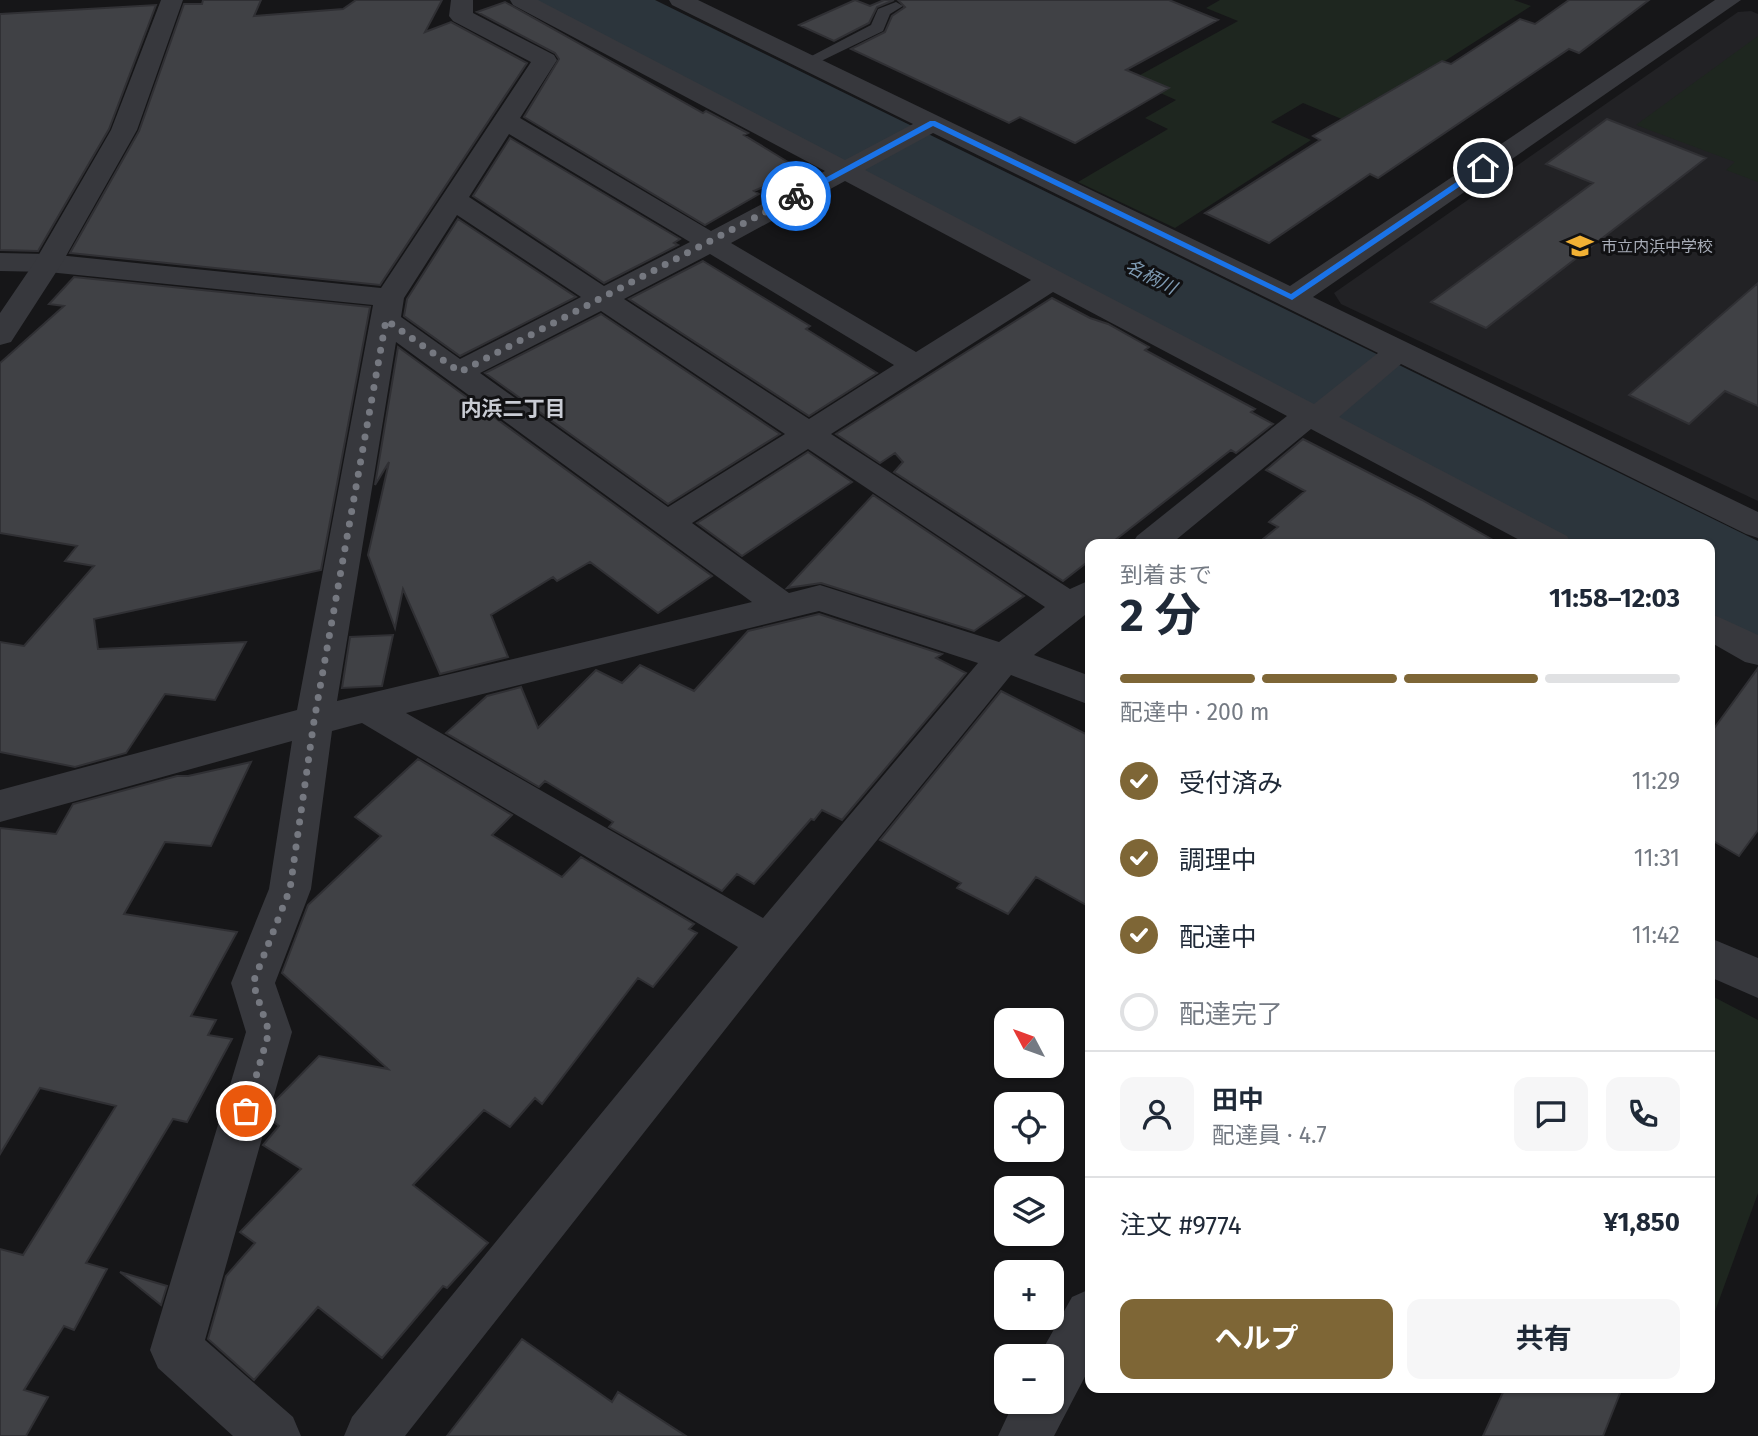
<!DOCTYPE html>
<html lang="ja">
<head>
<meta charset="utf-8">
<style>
  body { margin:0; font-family:"Fira Sans","Noto Sans JP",sans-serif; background:#f6f6f7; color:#1f2937; height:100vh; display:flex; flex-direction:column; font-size:26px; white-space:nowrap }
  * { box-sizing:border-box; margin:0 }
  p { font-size:23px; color:#747a83 }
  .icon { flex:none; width:38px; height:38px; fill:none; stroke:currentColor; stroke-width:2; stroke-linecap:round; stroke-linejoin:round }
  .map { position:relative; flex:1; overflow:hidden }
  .side { position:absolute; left:1085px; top:539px; width:630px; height:854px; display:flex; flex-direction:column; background:#fff; border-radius:14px; box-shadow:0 2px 5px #0004 }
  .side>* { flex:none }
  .needle { width:46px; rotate:311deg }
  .controls { position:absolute; left:994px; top:1008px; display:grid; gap:14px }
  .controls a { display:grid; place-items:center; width:70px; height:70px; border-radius:14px; background:#fff; box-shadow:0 2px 5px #0004; font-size:35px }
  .pin { position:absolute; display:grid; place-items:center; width:60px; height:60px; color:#fff; margin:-30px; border:4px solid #fff; border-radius:50%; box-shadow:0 2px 7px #0007 }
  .courier { position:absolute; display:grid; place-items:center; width:70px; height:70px; margin:-35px; border:5px solid #1a73e8; border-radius:50%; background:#fff; color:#222; box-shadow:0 2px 9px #0007 }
  .headline em { font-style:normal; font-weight:700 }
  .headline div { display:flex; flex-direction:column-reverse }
  .headline { display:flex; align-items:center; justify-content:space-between; height:119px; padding:0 35px }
  h1 { font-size:46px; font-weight:700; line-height:52px }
  .bar { display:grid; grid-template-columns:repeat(4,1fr); gap:10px 7px; align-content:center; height:84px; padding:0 35px }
  .bar i { height:9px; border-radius:5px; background:#e0e1e3 }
  .bar .active { background:#7e6636 }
  .bar p { grid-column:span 4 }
  .line { display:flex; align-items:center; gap:18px; padding:0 35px; border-top:2px solid #e0e1e3 }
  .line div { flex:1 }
  .round { display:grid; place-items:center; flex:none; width:74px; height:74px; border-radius:14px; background:#f6f6f7 }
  ol { padding:0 35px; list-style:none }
  li { display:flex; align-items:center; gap:21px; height:77px }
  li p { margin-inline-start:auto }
  li .icon { padding:7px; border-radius:50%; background:#7e6636; color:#fff; stroke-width:4 }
  li:last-child { color:#747a83 }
  li i { width:38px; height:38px; border:4px solid #e0e1e3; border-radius:50% }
  .cta { display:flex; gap:14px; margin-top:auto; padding:14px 35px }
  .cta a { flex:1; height:80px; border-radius:14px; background:#7e6636; color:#fff; font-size:28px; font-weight:700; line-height:80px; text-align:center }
  .cta a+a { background:#f6f6f7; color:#1f2937 }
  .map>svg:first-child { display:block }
  .built { fill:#222225 }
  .green { fill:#1e261f }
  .water { fill:#2c353c }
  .building { fill:#404145; stroke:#303034; stroke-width:2 }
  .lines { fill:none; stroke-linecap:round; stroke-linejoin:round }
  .service { fill:#37383d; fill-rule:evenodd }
  .minor { fill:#37383d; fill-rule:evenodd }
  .tertiary { fill:#37383d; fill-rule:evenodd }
  .route { fill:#1a73e8 }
  .done { stroke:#757880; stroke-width:7; stroke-dasharray:0 12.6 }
  .labels { text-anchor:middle; stroke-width:6; stroke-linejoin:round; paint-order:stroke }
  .far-poi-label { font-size:16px; fill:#a8adb8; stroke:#111113; text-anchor:start }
  .far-water-label { font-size:18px; font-style:italic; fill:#7f9bb3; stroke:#111113 }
  .neighbourhood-label { font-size:21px; font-weight:bold; fill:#c9ccd4; stroke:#111113 }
</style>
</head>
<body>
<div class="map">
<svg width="1758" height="1436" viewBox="0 0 1758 1436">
  <rect width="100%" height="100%" fill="#161618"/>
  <path class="built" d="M1751,11L1758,14V501L1341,304L1334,293L1738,12Z"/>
  <path class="green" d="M1220,0H1514L1531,6L1349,122L1303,103L1271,122L1311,140L1175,228L1078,182L1168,129L1145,118L1176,100L1131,80L1238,21L1206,8Z
    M1758,36V182L1726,170L1735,162L1636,125Z
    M1710,995L1758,1020V1193L1710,1325Z"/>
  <path class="water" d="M531,0H655L1758,541V638L1710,613V544H1578Z"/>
  <path class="building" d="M203,0H261L254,16L343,9L356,0H442L425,32L451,22L527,63L380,285L70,253L139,131L184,4H202Z
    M855,0L870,6L884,0H894L877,7L869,23L834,41L799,25Z
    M898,0H1169L1218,20L1126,70L1169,88L1075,143L1020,117L1009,123L851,49L885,32L892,16L905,7Z
    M1569,0H1649L1579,53L1569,49L1378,178L1370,174L1269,243L1205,213L1320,140L1313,136L1442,61L1451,64L1520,19L1535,24Z
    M505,2L703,113L706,111L748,133L744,135L801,170L754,191L759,194L705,225L524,117L559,59L555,53L477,12Z
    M156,5L109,129L38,251L0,250V14Z
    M1607,119L1706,158L1486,328L1431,302L1593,183L1546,164Z
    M510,138L680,239L674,243L678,245L604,283L473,196Z
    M458,219L576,297L460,356L404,316L407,299Z
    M703,261L810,326L806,329L877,373L809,416L629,299Z
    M74,277L370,307L321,570L94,619L98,649L246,642L215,700L165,694L126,753L75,767L0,752V642L24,646L94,566L65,561L77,546L0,533V363L64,306L49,304Z
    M1758,283V406L1725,391L1689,424L1629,395Z
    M1052,298L1090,318L1108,324L1149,347L1145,350L1255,409L1251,412L1273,424L1236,453L1231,450L1110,544H1090V560L1063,581L894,472L903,462L895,453L880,463L836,434Z
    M601,314L780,434L668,504L485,373Z
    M398,347L712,576L658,613L590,562L557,581L553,577L491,615L508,657L440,674L403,589L395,628L368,555L389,462L375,485Z
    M1303,439L1422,500L1500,544H1257L1278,527L1269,522L1305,491L1266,470Z
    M808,452L852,482L742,556L697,523Z
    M873,495L1024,596L974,631L821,583L787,588Z
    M819,614L942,654L936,658L966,673L842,820L822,810L814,820L811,819L754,884L737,874L722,891L609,827L613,822L545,781L539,787L446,733L487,696L521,687L538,728L596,670L622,683L640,665L694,691L748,631Z
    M393,635L382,686L342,688L350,637Z
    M1758,668V830L1739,856L1710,839V734Z
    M1001,691L1090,736V907L1036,877L1008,914L957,888L961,883L880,840Z
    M418,759L512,815L492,835L562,877L581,857L694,924L689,929L697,933L653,987L638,978L542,1104L535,1098L510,1127L484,1110L413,1185L488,1243L447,1288L443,1286L382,1358L318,1307L254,1380L208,1339L226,1276L255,1243L240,1232L301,1169L263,1145L279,1126L270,1119L275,1101L319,1056L388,1069L282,973L308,905L381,836L355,817Z
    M251,762L211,846L165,842L124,914L237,932L191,1016L216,1020L208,1035L232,1039L187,1122L173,1119L86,1263L107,1269L74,1330L64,1326L24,1390L48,1397L26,1436H0V1249L23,1255L116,1106L40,1088L0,1154V828L56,834L73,804L177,776H188Z
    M120,1272L167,1286L161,1305Z
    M522,1339L612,1402L618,1392L686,1436H447Z
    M1505,1388H1622L1603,1436H1483Z"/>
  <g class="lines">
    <path class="service" d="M896,2L903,6L890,14L883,31L813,65L808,67L800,62L871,25L878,9Z"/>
    <path class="minor" d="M451,0H473V13L554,55L557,60L520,118L711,231L825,171L513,5L510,0H538L845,160L913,124L672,5L669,0H698L1290,286L1715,0H1741L1313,297L1758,512V538L1746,534L1401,364L1339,417L1567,536L1572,544H1527L1311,429L1171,544H1132L1137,536L1287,416L1053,292L831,434L1070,589L1090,580V611L1034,655L1090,676V705L1011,675L783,956L405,1436H344L352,1417L738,947L362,723L332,731L311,889L275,983L292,1032L205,1340L293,1417L301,1436H233L158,1368L150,1350L246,1032L231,983L269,889L292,741L0,822V790L297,710L373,305L48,272L0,271V253L48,254L381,288L531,62L453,21L449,16ZM933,133L1378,353L1314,404L865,170ZM509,134L690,242L604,286L469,197ZM845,181L1031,280L916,352L731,243ZM457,215L581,297L460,359L401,317L404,298ZM710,254L894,365L809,419L624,299ZM601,311L785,434L668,507L480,373ZM396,342L752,602L337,701ZM808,449L1045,607L999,642L820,585L789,593L692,523ZM819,611L978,663L763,918L406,713Z
      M1710,613L1758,635V665L1745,662L1710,642Z
      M1710,938L1758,958V998L1710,977Z"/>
    <path class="tertiary" d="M161,0H183L137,130L62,263L11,342L0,345V313L34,263L111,130Z
      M1090,1289V1367L1054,1436H998L1014,1402H1052V1356H1039L1072,1297Z"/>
  </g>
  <path class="route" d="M930,121H935L1291,294L1480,166L1487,168L1292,300L933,126L799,198L792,196Z"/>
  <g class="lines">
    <path class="done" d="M246,1111L269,1032L253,983L290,889L314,721L386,320L460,372L796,196"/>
  </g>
  <defs>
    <g id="school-bare" transform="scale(2.1)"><path d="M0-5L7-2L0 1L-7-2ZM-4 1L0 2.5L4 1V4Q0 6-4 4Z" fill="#f2b134" stroke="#111113" stroke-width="2.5" paint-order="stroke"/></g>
  </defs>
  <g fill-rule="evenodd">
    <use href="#school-bare" x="1580" y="246"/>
  </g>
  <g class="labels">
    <g class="far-poi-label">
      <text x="1601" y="252">市立内浜中学校</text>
    </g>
    <g class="far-water-label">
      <text transform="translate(1151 277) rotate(27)" y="6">名柄川</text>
    </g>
    <g class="neighbourhood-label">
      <text x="513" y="416">内浜二丁目</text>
    </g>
  </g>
</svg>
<div class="controls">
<a><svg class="needle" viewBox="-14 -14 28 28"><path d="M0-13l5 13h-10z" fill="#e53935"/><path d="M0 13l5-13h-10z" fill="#747a83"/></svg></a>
<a><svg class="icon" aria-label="locate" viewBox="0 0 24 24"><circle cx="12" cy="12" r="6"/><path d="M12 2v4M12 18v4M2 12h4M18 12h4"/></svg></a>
<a><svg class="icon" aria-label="layers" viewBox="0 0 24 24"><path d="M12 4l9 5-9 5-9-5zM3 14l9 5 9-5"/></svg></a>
<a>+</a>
<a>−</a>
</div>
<div class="pin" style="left:246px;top:1111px;background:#ea580c"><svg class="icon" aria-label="bag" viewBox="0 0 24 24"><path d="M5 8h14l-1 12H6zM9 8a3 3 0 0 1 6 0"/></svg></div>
<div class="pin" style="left:1483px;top:168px;background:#1f2937"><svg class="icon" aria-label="home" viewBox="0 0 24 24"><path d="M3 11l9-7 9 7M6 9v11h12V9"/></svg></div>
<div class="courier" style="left:796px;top:196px"><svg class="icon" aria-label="bike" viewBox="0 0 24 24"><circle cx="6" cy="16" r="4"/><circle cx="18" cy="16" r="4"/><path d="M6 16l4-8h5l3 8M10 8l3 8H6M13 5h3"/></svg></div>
<section class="side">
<div class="headline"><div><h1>2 分</h1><p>到着まで</p></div><em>11:58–12:03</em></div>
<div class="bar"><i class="active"></i><i class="active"></i><i class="active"></i><i></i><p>配達中 · 200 m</p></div>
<ol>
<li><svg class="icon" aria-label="check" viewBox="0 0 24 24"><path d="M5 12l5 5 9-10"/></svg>受付済み<p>11:29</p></li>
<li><svg class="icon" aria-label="check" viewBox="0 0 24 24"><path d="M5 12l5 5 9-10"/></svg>調理中<p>11:31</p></li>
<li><svg class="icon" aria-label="check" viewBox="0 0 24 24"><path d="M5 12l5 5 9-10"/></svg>配達中<p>11:42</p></li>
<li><i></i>配達完了</li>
</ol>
<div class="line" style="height:126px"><a class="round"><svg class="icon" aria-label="person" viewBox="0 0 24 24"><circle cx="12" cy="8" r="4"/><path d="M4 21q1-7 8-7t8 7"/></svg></a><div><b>田中</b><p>配達員 · 4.7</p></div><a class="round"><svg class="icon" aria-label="chat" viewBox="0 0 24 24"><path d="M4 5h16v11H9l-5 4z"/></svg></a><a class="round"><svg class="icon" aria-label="phone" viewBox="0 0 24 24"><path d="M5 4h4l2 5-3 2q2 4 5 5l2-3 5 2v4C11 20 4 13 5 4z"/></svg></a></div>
<div class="line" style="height:91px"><div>注文 #9774</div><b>¥1,850</b></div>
<div class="cta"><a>ヘルプ</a><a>共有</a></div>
</section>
</div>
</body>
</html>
